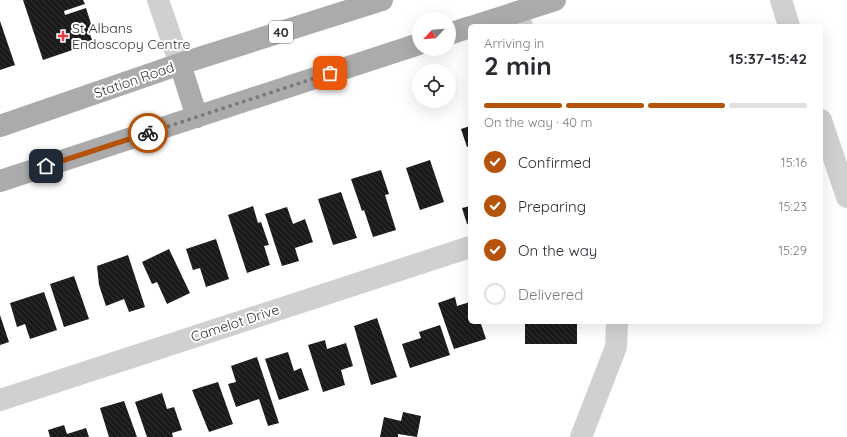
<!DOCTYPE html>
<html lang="en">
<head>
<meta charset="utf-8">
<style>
  body { margin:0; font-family:Quicksand,sans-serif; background:#f7f7f7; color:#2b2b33; height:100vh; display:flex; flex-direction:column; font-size:15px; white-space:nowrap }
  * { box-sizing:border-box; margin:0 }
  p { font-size:13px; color:#7c7c81 }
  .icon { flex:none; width:22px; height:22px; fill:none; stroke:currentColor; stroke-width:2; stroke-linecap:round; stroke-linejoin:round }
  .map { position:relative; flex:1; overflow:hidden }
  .panel { position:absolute; left:468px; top:24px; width:355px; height:300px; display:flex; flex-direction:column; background:#fff; border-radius:6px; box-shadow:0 4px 16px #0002 }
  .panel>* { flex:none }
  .needle { width:26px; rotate:244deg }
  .fabs { position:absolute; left:412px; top:12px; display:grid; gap:8px }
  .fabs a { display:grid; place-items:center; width:44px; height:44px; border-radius:50%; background:#fff; box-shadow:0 4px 16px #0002; font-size:20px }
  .pin { position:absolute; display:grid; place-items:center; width:34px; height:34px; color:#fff; margin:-17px; border-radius:8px; box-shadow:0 2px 6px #0006 }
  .courier { position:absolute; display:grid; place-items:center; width:40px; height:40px; margin:-20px; border:3px solid #b45309; border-radius:50%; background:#fff; color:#222; box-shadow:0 1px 5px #0007 }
  .summary em { font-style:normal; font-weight:800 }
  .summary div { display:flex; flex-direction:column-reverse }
  .summary { display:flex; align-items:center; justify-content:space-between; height:68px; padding:0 16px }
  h1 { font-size:26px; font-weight:800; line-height:30px }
  .bar { display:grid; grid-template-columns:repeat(4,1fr); gap:6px 4px; align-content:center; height:48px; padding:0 16px }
  .bar i { height:5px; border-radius:3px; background:#e1e1e2 }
  .bar .selected { background:#b45309 }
  .bar p { grid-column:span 4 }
  ol { padding:0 16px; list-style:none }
  li { display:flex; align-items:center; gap:12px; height:44px }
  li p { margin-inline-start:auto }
  li .icon { padding:4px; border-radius:50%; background:#b45309; color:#fff; stroke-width:4 }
  li:last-child { color:#7c7c81 }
  li i { width:22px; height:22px; border:2px solid #e1e1e2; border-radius:50% }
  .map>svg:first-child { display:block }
  .building { fill:url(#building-back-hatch) }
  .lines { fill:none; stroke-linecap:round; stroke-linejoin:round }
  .minor { stroke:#d0d0d0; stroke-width:22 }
  .primary { stroke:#ababab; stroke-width:22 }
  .done { stroke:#7a7a7a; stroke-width:4; stroke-dasharray:0 7.2 }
  .route { stroke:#b45309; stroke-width:5 }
  .poi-dot { fill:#e63946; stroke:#fff; stroke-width:1.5 }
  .labels { text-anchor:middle; stroke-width:4; stroke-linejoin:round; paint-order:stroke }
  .shield { fill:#fff; stroke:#707070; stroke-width:1 }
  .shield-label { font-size:13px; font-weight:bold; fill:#333 }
  .poi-label { font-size:14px; fill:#333; stroke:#fff; text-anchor:start }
  .street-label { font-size:14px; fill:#333; stroke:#fff }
</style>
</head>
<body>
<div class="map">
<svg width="847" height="437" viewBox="0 0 847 437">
  <defs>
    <pattern id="building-back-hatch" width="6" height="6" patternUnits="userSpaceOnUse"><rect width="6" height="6" fill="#1a1a1a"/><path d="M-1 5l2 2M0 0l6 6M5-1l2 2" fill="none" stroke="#333"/></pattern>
  </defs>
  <rect width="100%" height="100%" fill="#fff"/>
  <path class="building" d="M23,0H83L85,4L64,11L65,15L86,8L92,27L88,28L93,43L43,60Z
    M0,21L15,65L0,70Z
    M470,126V146L467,147L461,129Z
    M430,160L444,202L420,210L406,168Z
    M381,170L389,194L385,195L396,230L373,237L364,210L362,211L351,179Z
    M341,192L357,238L333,245L318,199Z
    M253,206L258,223L261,222L269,245L264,246L270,265L247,273L228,215Z
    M470,206V223L467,224L462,208Z
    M287,207L293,224L305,219L313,242L295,248L299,261L282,266L265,214Z
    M216,239L229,279L206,287L200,268L193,270L186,249Z
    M169,249L190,293L167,304L157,282L152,284L142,262Z
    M128,255L145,307L129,312L124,299L106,306L99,285L97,266Z
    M74,276L89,319L64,327L50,284Z
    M44,292L57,330L30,339L25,324L17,327L10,303Z
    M455,297L457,306L470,302V322H483L484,324H481L486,339L454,349L438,303Z
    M0,315L9,342L0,345Z
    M377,318L397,377L371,385L354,326Z
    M525,322H577V344H525Z
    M440,325L450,355L410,368L402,344L421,338L419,332Z
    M325,340L327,349L346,343L353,366L341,370L345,385L323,392L308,345Z
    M288,352L294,371L301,368L309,390L279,400L265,359Z
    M257,357L279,423L268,426L259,399L236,407L228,384L236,382L231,366Z
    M218,382L233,424L209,432L192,390Z
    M162,393L167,409L174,407L182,430L172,433L173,437H147L135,402Z
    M124,401L137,437H109L100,408Z
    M403,412L421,416L417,437L398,434V437H380L384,417L401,421Z
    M64,425L67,434L86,428L89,437H50L48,430Z"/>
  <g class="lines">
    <path class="minor" d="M158,0L180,64
      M781,0L789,26
      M517,12L522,26
      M821,120L847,197
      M0,400L470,247
      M581,437L616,347L617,322"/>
    <path class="primary" d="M474,26L555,0
      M449,34L470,27
      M180,64L197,117
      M0,126L180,64L382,0
      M0,181L419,44"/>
  </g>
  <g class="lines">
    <path class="done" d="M148,133L330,73"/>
    <path class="route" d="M46,166L148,133"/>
  </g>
  <path class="poi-dot" d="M61 30h4v4h4v4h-4v4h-4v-4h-4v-4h4z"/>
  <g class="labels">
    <rect class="shield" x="269" y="21" width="24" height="22" rx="3"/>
    <g class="shield-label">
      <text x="281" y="37">40</text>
    </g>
    <g class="poi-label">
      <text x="72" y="33">St Albans<tspan x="72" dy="16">Endoscopy Centre</tspan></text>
    </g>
    <g class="street-label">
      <text transform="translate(134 80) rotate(-19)" y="5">Station Road</text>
      <text transform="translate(235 323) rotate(-18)" y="5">Camelot Drive</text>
    </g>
  </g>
</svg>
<div class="fabs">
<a><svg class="needle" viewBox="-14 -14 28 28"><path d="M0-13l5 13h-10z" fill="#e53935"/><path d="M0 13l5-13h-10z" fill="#7c7c81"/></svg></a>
<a><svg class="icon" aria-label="locate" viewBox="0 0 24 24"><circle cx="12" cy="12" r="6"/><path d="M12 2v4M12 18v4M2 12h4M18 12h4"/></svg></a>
</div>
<div class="pin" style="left:330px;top:73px;background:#ea580c"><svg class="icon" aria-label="bag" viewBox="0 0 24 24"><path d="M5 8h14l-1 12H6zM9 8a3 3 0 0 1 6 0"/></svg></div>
<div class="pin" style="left:46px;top:166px;background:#1f2937"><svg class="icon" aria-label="home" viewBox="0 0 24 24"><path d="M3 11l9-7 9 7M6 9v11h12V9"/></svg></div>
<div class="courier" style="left:148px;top:133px"><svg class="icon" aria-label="bike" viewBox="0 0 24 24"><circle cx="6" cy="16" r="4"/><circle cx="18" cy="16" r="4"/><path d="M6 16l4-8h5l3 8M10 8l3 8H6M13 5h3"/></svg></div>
<section class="panel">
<div class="summary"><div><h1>2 min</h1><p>Arriving in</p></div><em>15:37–15:42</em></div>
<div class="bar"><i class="selected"></i><i class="selected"></i><i class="selected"></i><i></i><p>On the way · 40 m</p></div>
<ol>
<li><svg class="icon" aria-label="check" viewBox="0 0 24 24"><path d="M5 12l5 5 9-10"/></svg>Confirmed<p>15:16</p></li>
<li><svg class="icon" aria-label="check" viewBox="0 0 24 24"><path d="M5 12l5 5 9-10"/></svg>Preparing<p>15:23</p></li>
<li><svg class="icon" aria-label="check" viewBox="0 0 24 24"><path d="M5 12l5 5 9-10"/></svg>On the way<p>15:29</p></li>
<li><i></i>Delivered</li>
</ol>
</section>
</div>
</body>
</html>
